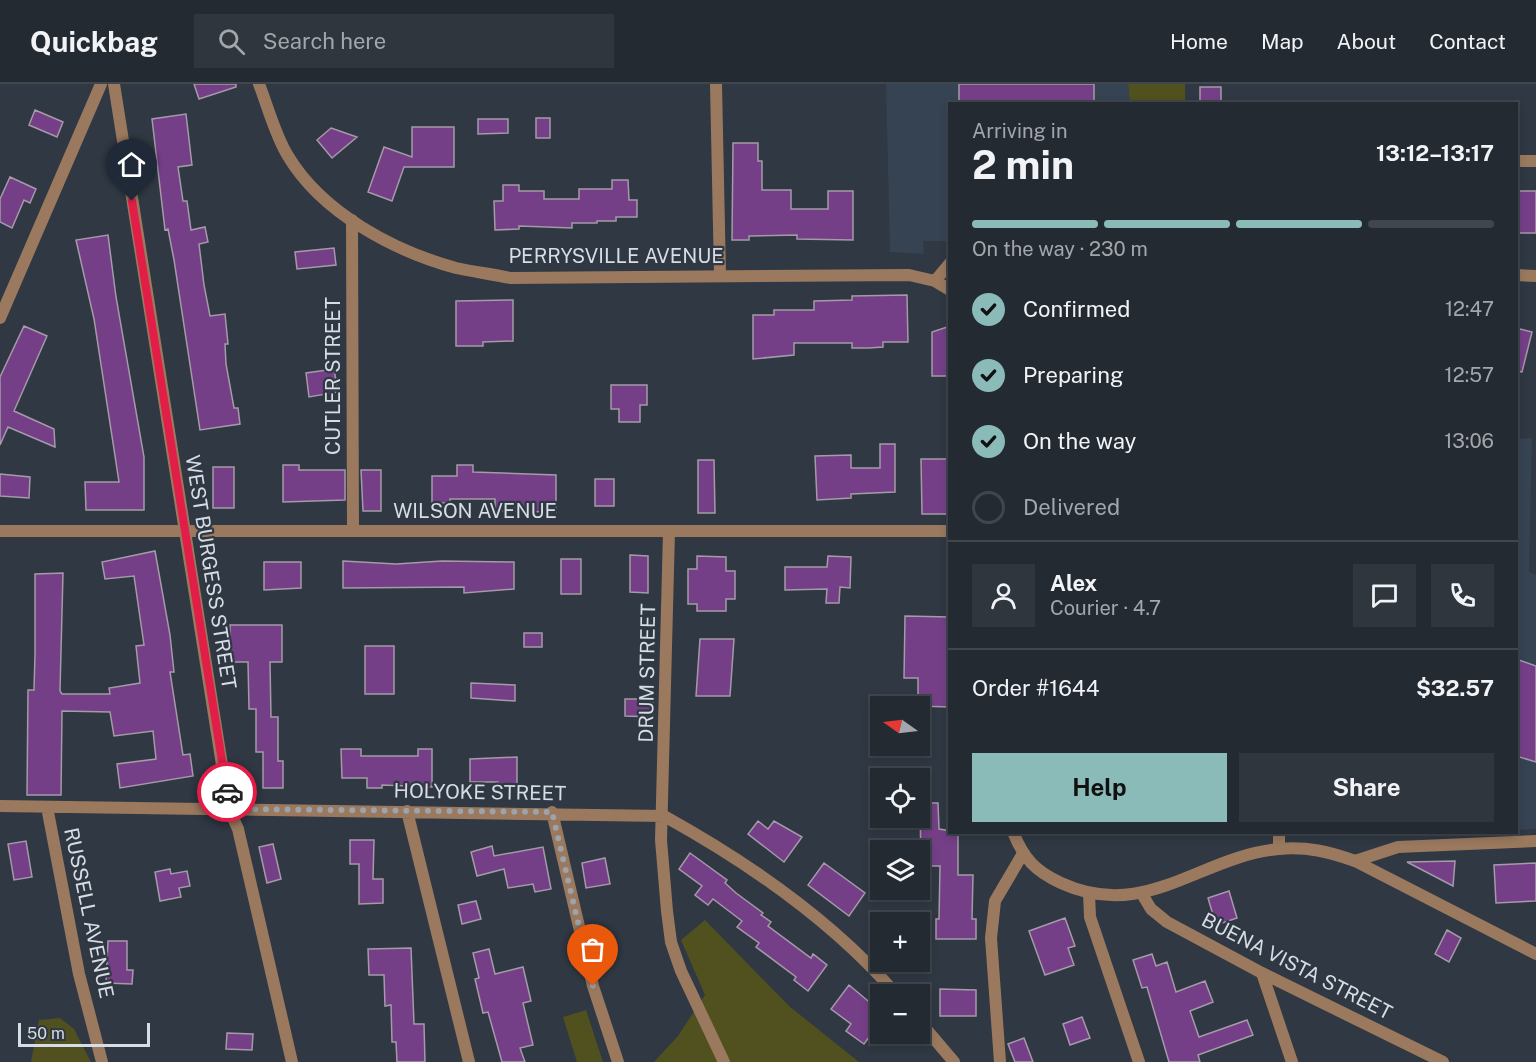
<!DOCTYPE html>
<html lang="en">
<head>
<meta charset="utf-8">
<style>
  body { margin:0; font-family:"Public Sans",sans-serif; background:#2f363e; color:#f1f3f6; height:100vh; display:flex; flex-direction:column; font-size:22px; white-space:nowrap }
  * { box-sizing:border-box; margin:0 }
  p { font-size:20px; color:#a3a7ac }
  .icon { flex:none; width:33px; height:33px; fill:none; stroke:currentColor; stroke-width:2; stroke-linecap:round; stroke-linejoin:round }
  .map { position:relative; flex:1; overflow:hidden }
  .panel { position:absolute; left:948px; top:18px; width:570px; height:732px; display:flex; flex-direction:column; background:#232a32; border-radius:0px; box-shadow:0 3px 9px #0003,0 0 0 2px #40464d }
  .panel>* { flex:none }
  .needle { width:39px; rotate:284deg }
  .tools { position:absolute; left:870px; top:612px; display:grid; gap:12px }
  .tools a { display:grid; place-items:center; width:60px; height:60px; border-radius:0px; background:#232a32; box-shadow:0 3px 9px #0003,0 0 0 2px #40464d; font-size:30px }
  .scale { position:absolute; left:18px; bottom:15px; width:132px; box-sizing:border-box; padding-left:6px; border:3px solid #d7dde4; border-top:0; font-size:16px; line-height:21px; white-space:nowrap; color:#d7dde4; -webkit-text-stroke:4px #2f3843; paint-order:stroke }
  .pin { position:absolute; display:grid; place-items:center; width:51px; height:51px; color:#fff; margin:-62px -26px; border-radius:50% 50% 50% 0; rotate:-45deg; box-shadow:0 0 6px #0007 }
  .pin .icon { rotate:45deg }
  .courier { position:absolute; display:grid; place-items:center; width:60px; height:60px; margin:-30px; border:4px solid #e11d48; border-radius:50%; background:#fff; color:#222; box-shadow:0 2px 8px #0007 }
  .overview em { font-style:normal; font-weight:700 }
  .overview div { display:flex; flex-direction:column-reverse }
  .overview { display:flex; align-items:center; justify-content:space-between; height:102px; padding:0 24px }
  h1 { font-size:39px; font-weight:700; line-height:45px }
  .bar { display:grid; grid-template-columns:repeat(4,1fr); gap:9px 6px; align-content:center; height:72px; padding:0 24px }
  .bar i { height:8px; border-radius:4px; background:#40464d }
  .bar .current { background:#8bbbb9 }
  .bar p { grid-column:span 4 }
  .line { display:flex; align-items:center; gap:15px; padding:0 24px; border-top:2px solid #40464d }
  .line div { flex:1 }
  .round { display:grid; place-items:center; flex:none; width:63px; height:63px; border-radius:0px; background:#2f363e }
  ol { padding:0 24px; list-style:none }
  li { display:flex; align-items:center; gap:18px; height:66px }
  li p { margin-inline-start:auto }
  li .icon { padding:6px; border-radius:50%; background:#8bbbb9; color:#111; stroke-width:4 }
  li:last-child { color:#a3a7ac }
  li i { width:33px; height:33px; border:3px solid #40464d; border-radius:50% }
  .action { display:flex; gap:12px; margin-top:auto; padding:12px 24px }
  .action a { flex:1; height:69px; border-radius:0px; background:#8bbbb9; color:#111; font-size:24px; font-weight:700; line-height:69px; text-align:center }
  .action a+a { background:#2f363e; color:#f1f3f6 }
  header { display:flex; align-items:center; gap:36px; box-sizing:border-box; height:84px; padding:0 30px; background:#232a32; border-bottom:2px solid #40464d }
  header strong { font-size:28px }
  nav { display:flex; gap:33px; margin-inline-start:auto; font-size:21px }
  .search { width:420px; height:54px; background:#2f363e; display:flex; align-items:center; gap:15px; box-sizing:border-box; padding:0 21px; border-radius:0px; color:#a3a7ac; font-size:22px }
  .map>svg:first-child { display:block }
  .built { fill:#364353 }
  .green { fill:#50511f }
  .building { fill:#743f87; stroke:#a49aa8; stroke-width:1.5 }
  .lines { fill:none; stroke-linecap:round; stroke-linejoin:round }
  .minor { stroke:#9a795e; stroke-width:12 }
  .tertiary { stroke:#9a795e; stroke-width:12 }
  .done { stroke:#9ca3ac; stroke-width:6; stroke-dasharray:0 10.8 }
  .route { stroke:#e11d48; stroke-width:8 }
  .labels { text-anchor:middle; stroke-width:4.5; stroke-linejoin:round; paint-order:stroke }
  .street-label { font-size:20px; fill:#d7dde4; stroke:#2f3843 }
</style>
</head>
<body>
<header>
<strong>Quickbag</strong>
<div class="search"><svg class="icon" aria-label="search" viewBox="0 0 24 24"><circle cx="10" cy="10" r="6"/><path d="M15 15l6 6"/></svg>Search here</div>
<nav><a>Home</a><a>Map</a><a>About</a><a>Contact</a></nav>
</header>
<div class="map">
<svg width="1536" height="978" viewBox="0 0 1536 978">
  <rect width="100%" height="100%" fill="#2f3843"/>
  <path class="built" d="M886,0H1128L1130,19L950,20L949,157H923L924,170L890,168Z
    M1532,354L1529,488L1536,491V745L1517,746L1516,355Z"/>
  <path class="green" d="M1128,0H1185V19H1130Z
    M705,836L789,922L859,978H654L678,952L705,911L681,856Z
    M586,926L603,978H577L563,933Z
    M60,934L74,945L91,978H31L39,936Z"/>
  <path class="building" d="M194,0H236V3L199,15Z
    M959,0H1094V20H959Z
    M1200,3H1221V20H1200Z
    M35,26L63,38L57,53L29,41Z
    M186,30L192,81L178,83L183,117H187L191,146L205,143L208,158L199,160L204,201L210,232L225,230L228,260H225L226,280L234,324H238L240,340L200,346L174,176L168,145L165,146L152,35Z
    M536,34H550V54H536Z
    M478,35H508V49L478,50Z
    M412,43H454V83H404L392,117L368,108L384,63L412,73Z
    M331,44L357,53L332,74L317,56Z
    M733,59H758V77H762V106H791V125H828V107H853V156L797,155V151L749,152V156H732Z
    M10,93L36,105L30,119L24,116L12,144L0,138V115Z
    M612,96H628L629,116H637V133H616V137H597V139H572V144L519,142V145L495,146L494,117H503V101H519V107H544V115H579V105H612Z
    M1517,107H1536V149H1517Z
    M108,151L116,213L144,373V426H86L85,398H119L94,235L76,156Z
    M334,164L336,181L297,185L295,168Z
    M907,211L908,258H883V263L869,264H852V259H794V271L753,275V231H774V226H814V217L852,216V212Z
    M513,216V257L483,258V262H456V217Z
    M24,242L47,252L14,327L54,345L55,363L8,343L0,361V293Z
    M950,242V292H932V248Z
    M1516,244L1532,248L1522,288L1516,287Z
    M334,285L338,308L309,313L306,289Z
    M611,301H647V321H640V338H619V325H611Z
    M880,360H895V408L851,410V414L817,416L815,372L851,371V384H880Z
    M921,375H950V430H922Z
    M698,376H714L715,429H698Z
    M283,381H299V386H345V416L283,418Z
    M457,381H473V388L556,391V428L495,427V415H450V419H432V392H457Z
    M213,383H234V424H213Z
    M361,386H381V427H363Z
    M0,390L30,393L29,414L0,412Z
    M595,395H614V422H595Z
    M155,467L170,551L174,588H170L180,652L183,671L190,670L193,692L120,704L117,680L156,675L153,647L114,652L110,628L62,627L61,711H27L28,606H34L35,570V490L63,489L60,607L62,610H110L109,604L140,599L136,562L144,561L134,492L105,495L102,478Z
    M630,471L648,472V509L630,508Z
    M697,472L726,473V487H735V515H726V527H697V520H688V485H697Z
    M828,472L851,473L850,504L840,503L839,519H826L827,505L785,506V483H827Z
    M561,475H581V510H561Z
    M343,477L396,480L442,477L514,478V505L464,509V503L343,504Z
    M264,478H301V504L264,506Z
    M905,532L950,533V623L918,622V594H904Z
    M230,541H282V578H270L271,633H278V677H283V704H263V668H256V625H249L248,578H230Z
    M524,549H542V563H524Z
    M700,555H734L730,612H696Z
    M365,562H394V610H365Z
    M1516,575L1536,582V678L1516,672Z
    M471,599L515,601V617L471,614Z
    M625,615H653V633L625,632Z
    M341,665H361V672H418V665H432V703L382,701V704H367V694H342Z
    M517,673V703H498V698H470V675Z
    M920,719H938L939,745L958,748V791H973L972,835H976V855H936V835H939L940,782H921Z
    M758,737L768,745L774,737L802,753L784,778L748,750Z
    M350,756H374L373,795H383V819L359,820V780H350Z
    M26,757L32,793L14,796L8,760Z
    M273,760L281,795L267,799L259,763Z
    M492,762L494,772L543,763L551,805L535,808L533,800L508,804L504,785L477,792L471,768Z
    M690,769L727,796L725,799L736,809L763,829L761,831L771,838L768,842L811,874L813,870L827,881L808,907L794,896L796,893L756,863L759,859L737,843L742,837L713,815L708,821L695,811L702,802L679,785Z
    M605,774L610,800L586,804L582,779Z
    M1455,777L1453,802L1407,778Z
    M824,779L865,809L849,832L808,801Z
    M1536,779V817L1496,819L1494,781Z
    M170,785L171,790L187,787L190,802L179,804L181,813L160,817L155,788Z
    M1229,807L1237,834L1216,841L1208,814Z
    M476,817L481,835L462,840L458,821Z
    M1065,834L1075,862L1068,864L1074,881L1045,891L1029,847Z
    M1447,846L1461,854L1449,878L1435,870Z
    M108,857H127V886H133L132,900L106,899Z
    M411,864L414,940H424L425,978H397L396,958H392L391,921L385,922L384,891H369L368,865Z
    M489,865L495,890L523,883L531,917L523,919L533,961L520,964L525,978H502L488,928L483,929L475,895L479,894L473,869Z
    M1152,870L1156,882L1167,878L1176,908L1205,897L1213,918L1190,927L1199,953L1247,936L1253,951L1198,971L1200,978H1169L1147,903L1142,904L1133,876Z
    M849,901L880,927V938L864,960L846,947L851,940L831,925Z
    M940,905L976,906V932H940Z
    M1082,933L1090,954L1070,961L1063,940Z
    M227,949L253,950L252,966L226,965Z
    M1024,954L1033,978H1015L1008,960Z"/>
  <g class="lines">
    <path class="minor" d="M114,0L229,725L238,745L292,978
      M716,0L720,191
      M1516,77H1536
      M352,136L353,447
      M1516,191L1536,192
      M935,197L950,179
      M0,234L101,0
      M0,447H950
      M669,447L661,756L667,827L671,858L681,887L724,978
      M0,722L664,732C749,779 832,836 896,910
      M47,723L79,890L102,978
      M407,727L469,978
      M552,728L593,902L618,978
      M1279,765V748
      M1355,777L1398,763L1536,757
      M1089,809L1090,833L1139,978
      M1142,810L1151,825L1167,838L1262,889L1443,978
      M1262,889L1292,978
      M920,938L954,978
      M1000,978L991,854L995,817L1022,771"/>
    <path class="tertiary" d="M259,0C268,23 275,51 288,72C322,129 394,167 456,184C474,188 492,190 510,194L909,191L935,197L950,206
      M1013,748C1024,775 1035,787 1061,799C1146,838 1200,772 1279,765C1306,762 1330,768 1355,777L1536,870"/>
  </g>
  <g class="lines">
    <path class="done" d="M227,708L229,725L552,728L593,902"/>
    <path class="route" d="M132,117L227,708"/>
  </g>
  <g class="labels">
    <g class="street-label">
      <text x="616" y="179">PERRYSVILLE AVENUE</text>
      <text transform="translate(333 292) rotate(-90)" y="7">CUTLER STREET</text>
      <text x="475" y="434">WILSON AVENUE</text>
      <text transform="translate(211 488) rotate(81)" y="7">WEST BURGESS STREET</text>
      <text transform="translate(647 589) rotate(-89)" y="7">DRUM STREET</text>
      <text transform="translate(480 708) rotate(1)" y="7">HOLYOKE STREET</text>
      <text transform="translate(89 829) rotate(78)" y="7">RUSSELL AVENUE</text>
      <text transform="translate(1297 882) rotate(27)" y="7">BUENA VISTA STREET</text>
    </g>
  </g>
</svg>
<div class="tools">
<a><svg class="needle" viewBox="-14 -14 28 28"><path d="M0-13l5 13h-10z" fill="#e53935"/><path d="M0 13l5-13h-10z" fill="#a3a7ac"/></svg></a>
<a><svg class="icon" aria-label="locate" viewBox="0 0 24 24"><circle cx="12" cy="12" r="6"/><path d="M12 2v4M12 18v4M2 12h4M18 12h4"/></svg></a>
<a><svg class="icon" aria-label="layers" viewBox="0 0 24 24"><path d="M12 4l9 5-9 5-9-5zM3 14l9 5 9-5"/></svg></a>
<a>+</a>
<a>−</a>
</div>
<div class="scale">50 m</div>
<div class="pin" style="left:593px;top:902px;background:#ea580c"><svg class="icon" aria-label="bag" viewBox="0 0 24 24"><path d="M5 8h14l-1 12H6zM9 8a3 3 0 0 1 6 0"/></svg></div>
<div class="pin" style="left:132px;top:117px;background:#1f2937"><svg class="icon" aria-label="home" viewBox="0 0 24 24"><path d="M3 11l9-7 9 7M6 9v11h12V9"/></svg></div>
<div class="courier" style="left:227px;top:708px"><svg class="icon" aria-label="car" viewBox="0 0 24 24"><path d="M5 17H2v-5l4-1 3-4h7l3 4 3 1v5h-3M9 17h6M6 11h13"/><circle cx="7" cy="17" r="2"/><circle cx="17" cy="17" r="2"/></svg></div>
<section class="panel">
<div class="overview"><div><h1>2 min</h1><p>Arriving in</p></div><em>13:12–13:17</em></div>
<div class="bar"><i class="current"></i><i class="current"></i><i class="current"></i><i></i><p>On the way · 230 m</p></div>
<ol>
<li><svg class="icon" aria-label="check" viewBox="0 0 24 24"><path d="M5 12l5 5 9-10"/></svg>Confirmed<p>12:47</p></li>
<li><svg class="icon" aria-label="check" viewBox="0 0 24 24"><path d="M5 12l5 5 9-10"/></svg>Preparing<p>12:57</p></li>
<li><svg class="icon" aria-label="check" viewBox="0 0 24 24"><path d="M5 12l5 5 9-10"/></svg>On the way<p>13:06</p></li>
<li><i></i>Delivered</li>
</ol>
<div class="line" style="height:108px"><a class="round"><svg class="icon" aria-label="person" viewBox="0 0 24 24"><circle cx="12" cy="8" r="4"/><path d="M4 21q1-7 8-7t8 7"/></svg></a><div><b>Alex</b><p>Courier · 4.7</p></div><a class="round"><svg class="icon" aria-label="chat" viewBox="0 0 24 24"><path d="M4 5h16v11H9l-5 4z"/></svg></a><a class="round"><svg class="icon" aria-label="phone" viewBox="0 0 24 24"><path d="M5 4h4l2 5-3 2q2 4 5 5l2-3 5 2v4C11 20 4 13 5 4z"/></svg></a></div>
<div class="line" style="height:78px"><div>Order #1644</div><b>$32.57</b></div>
<div class="action"><a>Help</a><a>Share</a></div>
</section>
</div>
</body>
</html>
